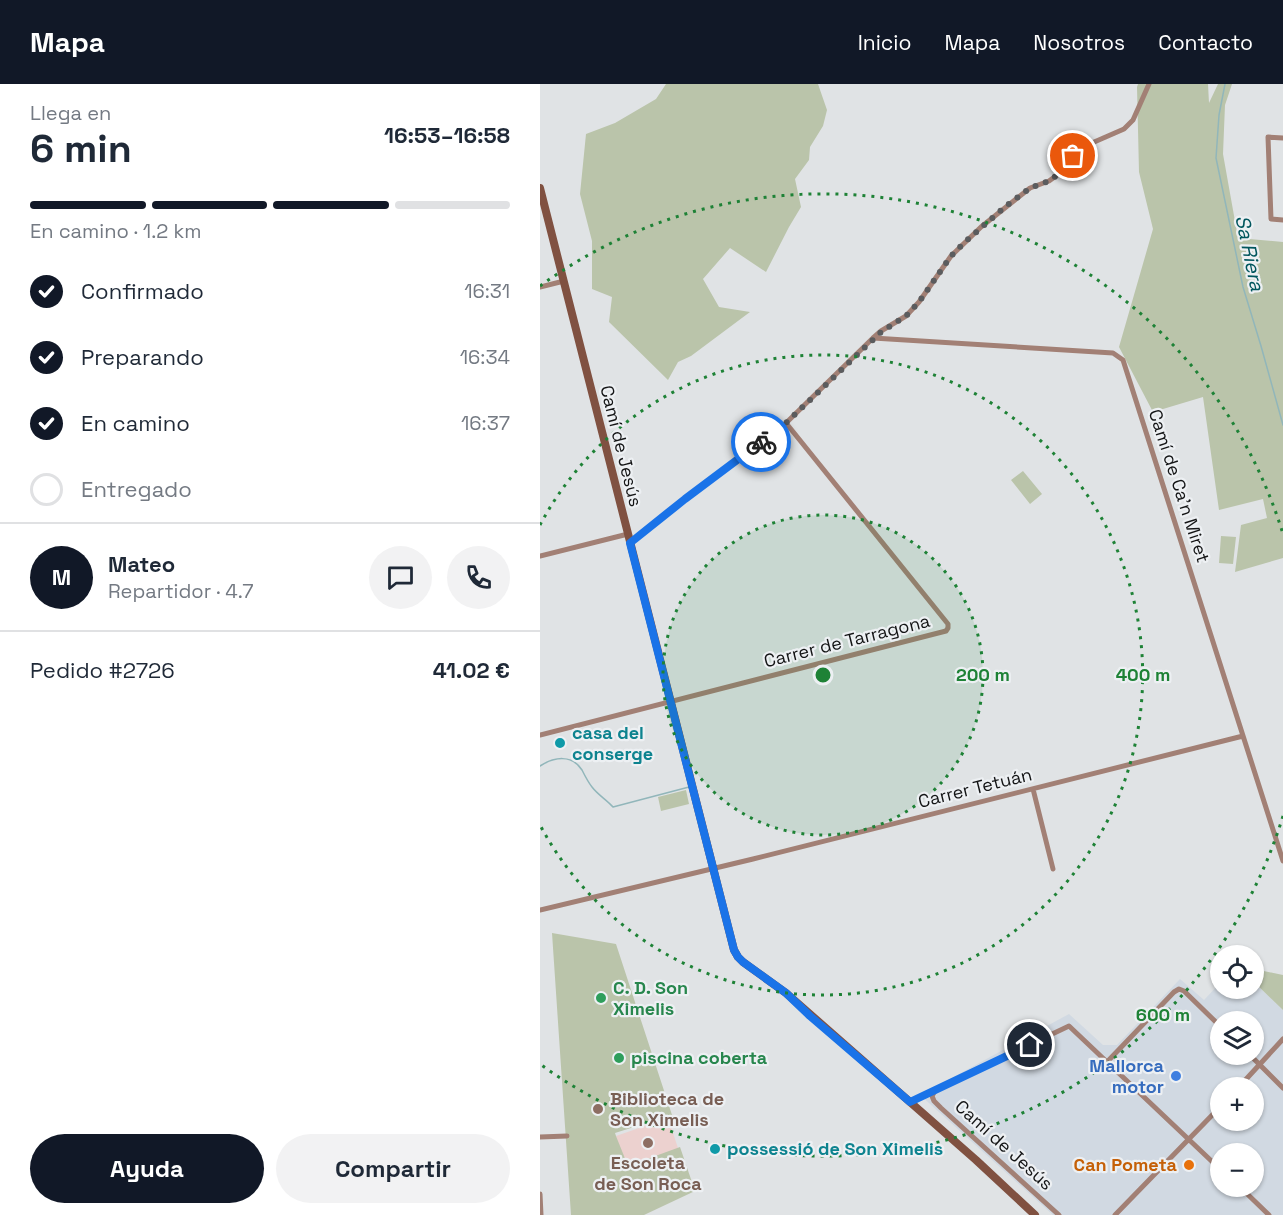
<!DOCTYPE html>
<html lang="es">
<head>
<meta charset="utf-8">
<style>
  body { margin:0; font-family:"Space Grotesk",sans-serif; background:#f2f2f3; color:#1f2937; height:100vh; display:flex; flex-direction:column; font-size:22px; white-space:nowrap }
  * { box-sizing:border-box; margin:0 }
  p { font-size:20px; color:#747a83 }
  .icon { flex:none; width:33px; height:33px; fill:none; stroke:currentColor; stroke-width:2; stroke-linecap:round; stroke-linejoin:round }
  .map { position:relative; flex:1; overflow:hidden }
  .sheet { display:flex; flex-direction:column; background:#fff; width:540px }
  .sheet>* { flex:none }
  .controls { position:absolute; left:670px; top:861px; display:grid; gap:12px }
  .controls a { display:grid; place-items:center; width:54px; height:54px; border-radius:50%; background:#fff; box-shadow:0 2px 4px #0004; font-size:30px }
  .pin { position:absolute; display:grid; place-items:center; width:51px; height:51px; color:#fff; margin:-26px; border:3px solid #fff; border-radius:50%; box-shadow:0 2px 6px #0007 }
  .courier { position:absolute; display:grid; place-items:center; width:60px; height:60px; margin:-30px; border:4px solid #1a73e8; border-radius:50%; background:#fff; color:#222; box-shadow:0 2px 8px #0007 }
  .overview em { font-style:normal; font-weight:600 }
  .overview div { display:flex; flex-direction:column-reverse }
  .overview { display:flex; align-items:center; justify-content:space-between; height:102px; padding:0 30px }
  h1 { font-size:39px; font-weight:600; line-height:45px }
  .bar { display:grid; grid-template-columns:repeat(4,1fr); gap:9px 6px; align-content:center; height:72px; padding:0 30px }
  .bar i { height:8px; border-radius:4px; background:#e0e1e3 }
  .bar .current { background:#111827 }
  .bar p { grid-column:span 4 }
  .line { display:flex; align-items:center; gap:15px; padding:0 30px; border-top:2px solid #e0e1e3 }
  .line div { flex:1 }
  .round { display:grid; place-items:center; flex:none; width:63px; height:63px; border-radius:32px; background:#f2f2f3 }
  ol { padding:0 30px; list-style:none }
  li { display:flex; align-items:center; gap:18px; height:66px }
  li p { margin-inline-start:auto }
  li .icon { padding:6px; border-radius:50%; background:#111827; color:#fff; stroke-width:4 }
  li:last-child { color:#747a83 }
  li i { width:33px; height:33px; border:3px solid #e0e1e3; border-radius:50% }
  .button { display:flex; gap:12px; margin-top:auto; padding:12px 30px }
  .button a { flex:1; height:69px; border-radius:36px; background:#111827; color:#fff; font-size:24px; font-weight:600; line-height:69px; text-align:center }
  .button a+a { background:#f2f2f3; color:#1f2937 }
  header { display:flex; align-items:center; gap:36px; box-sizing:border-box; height:84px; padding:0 30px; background:#111827; color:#fff }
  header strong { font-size:28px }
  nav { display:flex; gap:33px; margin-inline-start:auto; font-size:21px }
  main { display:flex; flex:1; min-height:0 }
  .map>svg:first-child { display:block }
  .built { fill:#d1d9e2; fill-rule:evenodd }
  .education { fill:#ecd1cf }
  .green { fill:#bac4aa }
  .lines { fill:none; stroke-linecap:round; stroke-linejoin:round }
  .stream { stroke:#91b6ba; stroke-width:1.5 }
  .street { stroke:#a28075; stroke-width:5 }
  .secondary { stroke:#805141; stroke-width:8 }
  .done { stroke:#5b5c5e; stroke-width:6; stroke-dasharray:0 10.8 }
  .route { stroke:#1a73e8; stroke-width:8 }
  .ring { fill:none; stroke:#1e8236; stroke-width:3; stroke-dasharray:3 6 }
  .culture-dot { fill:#0f9aa8; stroke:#edf0f3; stroke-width:2 }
  .leisure-dot { fill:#2e9e5b; stroke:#edf0f3; stroke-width:2 }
  .shop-dot { fill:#3f7fe0; stroke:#edf0f3; stroke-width:2 }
  .education-dot { fill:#8d6e63; stroke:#edf0f3; stroke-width:2 }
  .food-dot { fill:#e8710a; stroke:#edf0f3; stroke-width:2 }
  .labels { text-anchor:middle; stroke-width:4.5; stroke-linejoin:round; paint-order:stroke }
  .street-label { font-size:18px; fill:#131415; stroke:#edf0f3 }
  .culture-label { font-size:18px; font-weight:bold; fill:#0d838f; stroke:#edf0f3; text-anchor:start }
  .leisure-label { font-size:18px; font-weight:bold; fill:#27864d; stroke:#edf0f3; text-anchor:start }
  .shop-label { font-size:18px; font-weight:bold; fill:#366cbe; stroke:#edf0f3; text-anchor:end }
  .education-label { font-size:18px; font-weight:bold; fill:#785e54; stroke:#edf0f3; text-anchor:start }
  .food-label { font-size:18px; font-weight:bold; fill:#c56008; stroke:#edf0f3; text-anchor:end }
  .water-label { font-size:20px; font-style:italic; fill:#00565d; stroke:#edf0f3 }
  .centre { fill:#1e8236; stroke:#edf0f3; stroke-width:3 }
  .ring-label { font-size:18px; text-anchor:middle; font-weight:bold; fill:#1e8236; stroke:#edf0f3; stroke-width:4.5; stroke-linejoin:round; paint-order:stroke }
</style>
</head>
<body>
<header>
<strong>Mapa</strong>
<nav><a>Inicio</a><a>Mapa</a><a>Nosotros</a><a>Contacto</a></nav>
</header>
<main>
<section class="sheet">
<div class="overview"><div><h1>6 min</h1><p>Llega en</p></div><em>16:53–16:58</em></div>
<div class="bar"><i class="current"></i><i class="current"></i><i class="current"></i><i></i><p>En camino · 1.2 km</p></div>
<ol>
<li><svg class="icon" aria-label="check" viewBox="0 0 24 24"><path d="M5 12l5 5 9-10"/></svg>Confirmado<p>16:31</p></li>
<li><svg class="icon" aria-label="check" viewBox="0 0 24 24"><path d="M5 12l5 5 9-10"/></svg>Preparando<p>16:34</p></li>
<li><svg class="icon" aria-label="check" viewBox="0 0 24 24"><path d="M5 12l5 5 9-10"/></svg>En camino<p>16:37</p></li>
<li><i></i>Entregado</li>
</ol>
<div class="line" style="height:108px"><b class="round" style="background:#111827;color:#fff">M</b><div><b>Mateo</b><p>Repartidor · 4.7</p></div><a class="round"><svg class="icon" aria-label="chat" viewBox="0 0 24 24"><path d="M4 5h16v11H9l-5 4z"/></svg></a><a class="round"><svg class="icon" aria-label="phone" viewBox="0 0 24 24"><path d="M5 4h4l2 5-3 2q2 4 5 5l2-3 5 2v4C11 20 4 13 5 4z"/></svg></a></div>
<div class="line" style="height:78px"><div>Pedido #2726</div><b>41.02 €</b></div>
<div class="button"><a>Ayuda</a><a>Compartir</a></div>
</section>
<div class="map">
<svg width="743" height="1131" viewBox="0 0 743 1131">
  <rect width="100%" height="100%" fill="#e0e3e5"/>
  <path class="built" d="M640,895L664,916L681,898V904H714V898L743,926V1131H513L379,1010L395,1003L529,930L563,961H577ZM681,938H714V970H681ZM681,1004H714V1036H681ZM681,1070H714V1102H681Z"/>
  <path class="education" d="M128,1034L139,1067L87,1085L76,1052Z"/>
  <path class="green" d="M126,0H278L287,26L283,42L270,63L269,76L255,95L261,123L249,143L226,188L190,164L163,195L179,223L210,228L151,272L138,278L128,296L69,238L72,213L52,205V157L40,110L46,50L75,39L116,15Z
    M598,0H668L669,19L678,0H692L685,21L683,70L698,154L743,158V474L695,488L701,441L727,434L723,415L679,426L663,313L613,328L579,263L613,145L599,88L597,3Z
    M483,387L502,410L490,420L471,396Z
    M681,452L696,453L693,480L679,479Z
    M146,706L149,720L121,727L118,713Z
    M12,849L76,860L132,1031L75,1049L76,1052L88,1082L140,1063L155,1107L104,1131H31Z
    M714,885L743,891V926L714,898Z"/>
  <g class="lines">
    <path class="stream" d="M685,0L679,31L676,74L703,203L721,262L743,341
      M0,682C14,673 32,670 42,686C45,692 48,698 52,703C58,711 67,716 73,723L149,703"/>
    <path class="street" d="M743,54L728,53L731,135L743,136
      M0,203L24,197
      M333,254L573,269L583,276L743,777
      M90,459L145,415L246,339L333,254L341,247L366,232L379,218L411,172L441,143L490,104L509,97L520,89L533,72L545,62L584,45L593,36L609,0
      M0,472L88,450
      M0,651L406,547L408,544V540L246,339
      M493,705L513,785
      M0,826L213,775L703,652
      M709,970L743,1004
      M567,978L634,908L639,905L644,907L681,943
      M698,1004L743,955
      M370,1018L395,1007
      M0,1053L27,1052
      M699,1102L729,1131
      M0,1110L1,1131
      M519,1131L401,1024L394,1017L392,1012L395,1007L405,1001L529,942L681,1086
      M575,1131L681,1022"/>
    <path class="secondary" d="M0,104L194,866L198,873L203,878L246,909L436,1076L495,1131"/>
  </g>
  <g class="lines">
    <path class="done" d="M221,358L246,339L341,248L366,232L379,218L411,172L425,158L466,122L490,104L509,97L520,89L533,72"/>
    <path class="route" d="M221,358L145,415L90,459L194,866L198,873L203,878L246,909L270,932L370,1018L490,961"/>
  </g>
  <circle cx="283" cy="591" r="160" fill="#1e8236" fill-opacity=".12"/>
  <g class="ring">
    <circle cx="283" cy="591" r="160"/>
    <path d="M0 441A320 320 0 1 1 0 741"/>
    <path d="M743 732A481 481 0 0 1 0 980M0 202A481 481 0 0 1 743 450"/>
  </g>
  <g class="culture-dot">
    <circle cx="20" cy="659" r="6"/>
    <circle cx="175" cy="1065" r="6"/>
  </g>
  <g class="leisure-dot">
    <circle cx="61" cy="914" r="6"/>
    <circle cx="79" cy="974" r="6"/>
  </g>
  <circle class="shop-dot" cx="636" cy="992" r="6"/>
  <g class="education-dot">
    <circle cx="58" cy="1025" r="6"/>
    <circle cx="108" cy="1059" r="6"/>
  </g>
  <circle class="food-dot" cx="649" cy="1081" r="6"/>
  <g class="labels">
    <g class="street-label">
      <text transform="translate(81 362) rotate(76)" y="6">Camí de Jesús</text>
      <text transform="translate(639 402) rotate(72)" y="6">Camí de Ca'n Miret</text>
      <text transform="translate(307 557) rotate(-14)" y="6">Carrer de Tarragona</text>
      <text transform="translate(435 704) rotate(-14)" y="6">Carrer Tetuán</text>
      <text transform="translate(464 1061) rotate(42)" y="6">Camí de Jesús</text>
    </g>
    <g class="culture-label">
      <text x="32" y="655">casa del<tspan x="32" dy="21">conserge</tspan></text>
      <text x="187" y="1071">possessió de Son Ximelis</text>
    </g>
    <g class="leisure-label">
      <text x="73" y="910">C. D. Son<tspan x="73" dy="21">Ximelis</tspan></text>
      <text x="91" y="980">piscina coberta</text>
    </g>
    <g class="shop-label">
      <text x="624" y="988">Mallorca<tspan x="624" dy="21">motor</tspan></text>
    </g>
    <g class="education-label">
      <text x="70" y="1021">Biblioteca de<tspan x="70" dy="21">Son Ximelis</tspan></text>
      <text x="108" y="1085" text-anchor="middle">Escoleta<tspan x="108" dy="21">de Son Roca</tspan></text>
    </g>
    <g class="food-label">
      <text x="637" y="1087">Can Pometa</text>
    </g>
    <g class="water-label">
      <text transform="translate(710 169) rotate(78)" y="7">Sa Riera</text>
    </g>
  </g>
  <circle cx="283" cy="591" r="9" class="centre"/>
  <g class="ring-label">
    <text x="443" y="597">200 m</text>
    <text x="603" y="597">400 m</text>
    <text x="623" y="937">600 m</text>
  </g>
</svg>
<div class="controls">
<a><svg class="icon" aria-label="locate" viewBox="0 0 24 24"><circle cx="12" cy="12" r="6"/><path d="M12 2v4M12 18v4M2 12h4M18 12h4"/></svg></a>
<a><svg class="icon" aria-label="layers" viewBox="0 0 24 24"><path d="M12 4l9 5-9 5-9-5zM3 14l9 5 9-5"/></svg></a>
<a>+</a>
<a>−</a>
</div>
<div class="pin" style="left:533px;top:72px;background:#ea580c"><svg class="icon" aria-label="bag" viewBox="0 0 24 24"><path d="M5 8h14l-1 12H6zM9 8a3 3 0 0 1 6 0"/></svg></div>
<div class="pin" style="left:490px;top:961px;background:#1f2937"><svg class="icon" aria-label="home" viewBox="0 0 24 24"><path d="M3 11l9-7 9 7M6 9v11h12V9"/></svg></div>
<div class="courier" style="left:221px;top:358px"><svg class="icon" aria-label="bike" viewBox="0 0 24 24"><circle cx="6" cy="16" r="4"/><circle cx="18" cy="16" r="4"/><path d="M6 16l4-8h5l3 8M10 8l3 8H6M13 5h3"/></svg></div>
</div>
</main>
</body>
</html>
